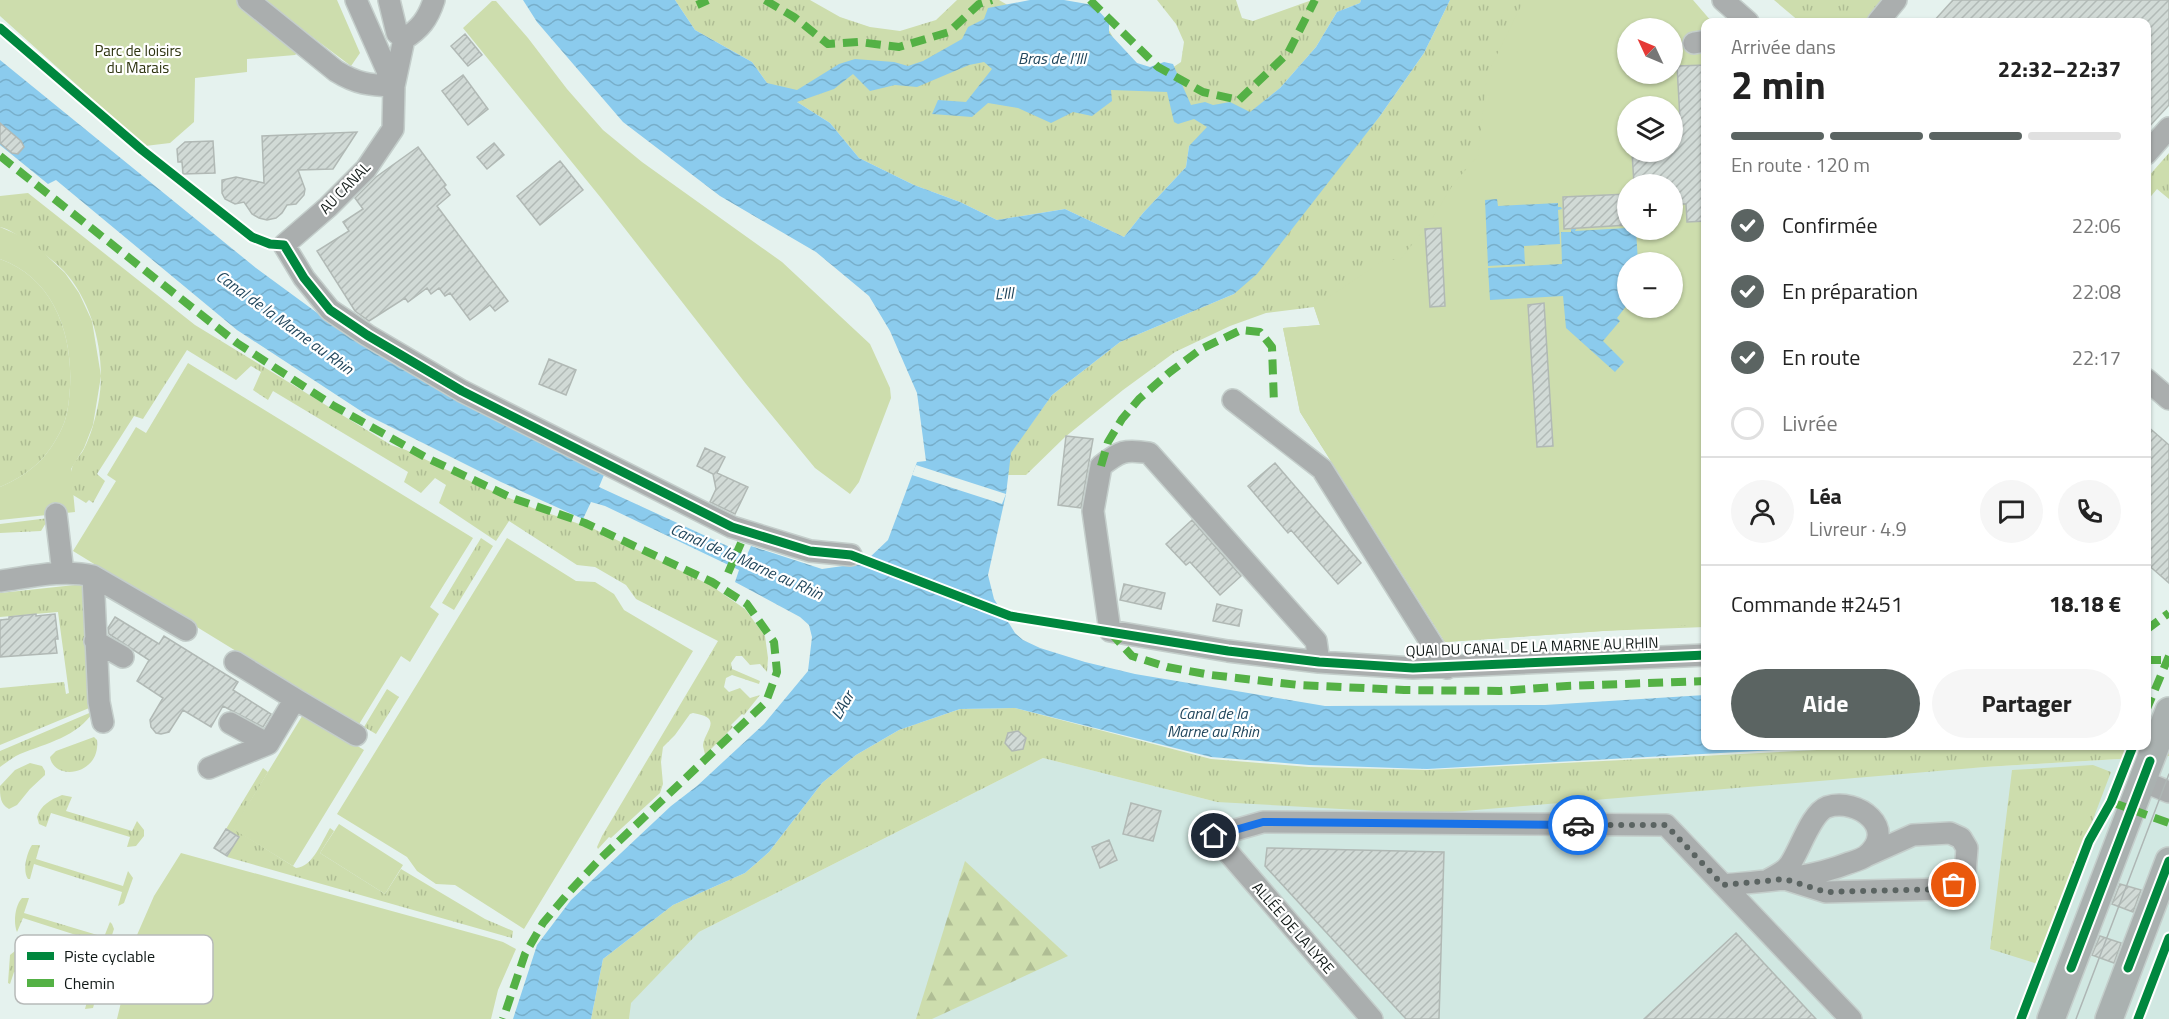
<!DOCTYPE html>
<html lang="fr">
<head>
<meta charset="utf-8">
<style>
  body { margin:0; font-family:"Titillium Web",sans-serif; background:#f6f6f6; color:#222; height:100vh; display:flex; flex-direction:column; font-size:22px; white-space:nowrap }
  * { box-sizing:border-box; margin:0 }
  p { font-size:20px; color:#767676 }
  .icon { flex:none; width:33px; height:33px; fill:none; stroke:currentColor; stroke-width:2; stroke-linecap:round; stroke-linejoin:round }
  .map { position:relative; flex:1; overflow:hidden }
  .sheet { position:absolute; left:1701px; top:18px; width:450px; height:732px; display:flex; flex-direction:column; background:#fff; border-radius:12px; box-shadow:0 2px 4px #0004 }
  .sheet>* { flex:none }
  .needle { width:39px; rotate:314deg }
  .tools { position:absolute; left:1617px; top:18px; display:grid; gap:12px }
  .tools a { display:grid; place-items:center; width:66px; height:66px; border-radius:50%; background:#fff; box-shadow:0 2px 4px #0004; font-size:30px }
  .pin { position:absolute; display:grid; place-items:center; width:51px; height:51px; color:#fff; margin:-26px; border:3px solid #fff; border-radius:50%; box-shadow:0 2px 6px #0007 }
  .courier { position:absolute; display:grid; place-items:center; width:60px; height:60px; margin:-30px; border:4px solid #1a73e8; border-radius:50%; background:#fff; color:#222; box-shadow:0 2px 8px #0007 }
  .headline em { font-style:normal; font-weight:700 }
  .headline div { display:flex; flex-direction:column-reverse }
  .headline { display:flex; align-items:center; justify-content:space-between; height:102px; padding:0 30px }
  h1 { font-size:39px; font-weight:700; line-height:45px }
  .bar { display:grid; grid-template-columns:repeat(4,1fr); gap:9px 6px; align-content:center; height:72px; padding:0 30px }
  .bar i { height:8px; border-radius:4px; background:#e0e0e0 }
  .bar .current { background:#5b6462 }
  .bar p { grid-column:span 4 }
  .line { display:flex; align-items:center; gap:15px; padding:0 30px; border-top:2px solid #e0e0e0 }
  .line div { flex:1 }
  .round { display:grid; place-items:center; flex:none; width:63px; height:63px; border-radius:32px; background:#f6f6f6 }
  ol { padding:0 30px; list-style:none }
  li { display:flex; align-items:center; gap:18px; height:66px }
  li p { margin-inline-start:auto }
  li .icon { padding:6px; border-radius:50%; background:#5b6462; color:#fff; stroke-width:4 }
  li:last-child { color:#767676 }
  li i { width:33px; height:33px; border:3px solid #e0e0e0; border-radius:50% }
  .button { display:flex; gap:12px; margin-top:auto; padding:12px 30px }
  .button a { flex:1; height:69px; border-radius:36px; background:#5b6462; color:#fff; font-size:24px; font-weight:700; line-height:69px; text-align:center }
  .button a+a { background:#f6f6f6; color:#222 }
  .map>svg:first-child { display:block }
  .built { fill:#d1e8e2 }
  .grass { fill:url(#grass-tufts) }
  .forest { fill:url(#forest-firs) }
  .green { fill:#cdddad; fill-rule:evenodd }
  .water { fill:url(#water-waves); fill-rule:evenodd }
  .pier { fill:#e5f2ee }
  .building { fill:url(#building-hatch); stroke:#b1b9b5; stroke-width:1.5 }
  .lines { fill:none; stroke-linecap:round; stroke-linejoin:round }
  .minor-casing { stroke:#c4cecb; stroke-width:24 }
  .major-casing { stroke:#c4cecb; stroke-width:30 }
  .minor { stroke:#aaaeae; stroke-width:21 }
  .major { stroke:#aab1b0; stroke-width:27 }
  .tram { stroke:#aeb6b4; stroke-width:1.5 }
  .quiet { stroke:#54b145; stroke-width:8; stroke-dasharray:15 8; stroke-linecap:butt }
  .cycleway-casing { stroke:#fff; stroke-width:13 }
  .cycleway { stroke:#00873e; stroke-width:9 }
  .done { stroke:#5b6462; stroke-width:6; stroke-dasharray:0 10.8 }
  .route { stroke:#1a73e8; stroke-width:8 }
  .labels { text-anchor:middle; stroke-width:4.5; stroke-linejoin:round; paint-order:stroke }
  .park-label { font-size:15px; fill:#2d330f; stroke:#fff }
  .street-label { font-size:15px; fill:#101816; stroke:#fff }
  .water-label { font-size:16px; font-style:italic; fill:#22475d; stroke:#fff }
  .key { fill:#fff; stroke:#b7bab9; stroke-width:1.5 }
  .key-label { font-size:16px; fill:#101816 }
</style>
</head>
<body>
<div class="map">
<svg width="2169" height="1019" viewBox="0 0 2169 1019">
  <defs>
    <pattern id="grass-tufts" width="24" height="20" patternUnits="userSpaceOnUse" patternTransform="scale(1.5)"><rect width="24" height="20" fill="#cdddad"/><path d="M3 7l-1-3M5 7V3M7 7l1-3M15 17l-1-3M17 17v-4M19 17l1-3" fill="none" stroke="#afbd94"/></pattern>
    <pattern id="forest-firs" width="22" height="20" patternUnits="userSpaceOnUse" patternTransform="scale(1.5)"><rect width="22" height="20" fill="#cdddad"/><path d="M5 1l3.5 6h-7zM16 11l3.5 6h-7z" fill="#afbd94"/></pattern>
    <pattern id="water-waves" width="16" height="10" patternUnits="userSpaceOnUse" patternTransform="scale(1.5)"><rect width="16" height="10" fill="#8bcbed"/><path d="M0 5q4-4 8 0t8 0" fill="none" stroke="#77aeca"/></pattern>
    <pattern id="building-hatch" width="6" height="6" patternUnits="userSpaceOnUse" patternTransform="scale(1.5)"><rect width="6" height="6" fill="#d1dad6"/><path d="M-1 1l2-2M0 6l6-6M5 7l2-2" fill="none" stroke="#b2bab7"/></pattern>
  </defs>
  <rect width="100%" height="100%" fill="#e5f2ee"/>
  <path class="built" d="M2169,756V1019H629L630,1003L699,932L1043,758L1217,802L1985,767Z"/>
  <path class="grass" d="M675,0H810L840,17L870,27L900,31L936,20L957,0H999L1016,10L1100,14L1126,61L1163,74L1181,62L1184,42L1176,24L1157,0H1236L1242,18L1253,21L1312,0H1361L1360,3L1337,12L1316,47L1280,88L1234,126L1189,146L1186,167L1143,213L1124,237L1065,209L997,220L960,202L914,185L859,158L830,123L767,83L752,62L695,30Z
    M1450,0H1693L1628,28V74H1672V106H1628V184L1516,181L1705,425V627L1601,631L1445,642L1300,412L1283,328L1320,325L1314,307L1266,313L1230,326L1175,352L1123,390L1065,437L1026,475H1008L1010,453L1052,395L1120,342L1234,294L1380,116L1424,53Z
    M1774,0H1890L1872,22H1800Z
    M2169,153V199L2157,189L2147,201V178Z
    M28,193L195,325L391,445L406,450L480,486L533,508L594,529L710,585L745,609L765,636L768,658L767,672L760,664L750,665L742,656H736L731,663L732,669L760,681L759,684L732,675L726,678L724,687L729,692L740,688L750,698L760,695L744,715L742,714L731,725L733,727L705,755C705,753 703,747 703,745C705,730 724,718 693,713L690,714L675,735L663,747L661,762L663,784L660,793L611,838L609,837L598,849L597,847L602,836L718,641L636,599L626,585L595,567L577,565L509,521L496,541L439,503L446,485L435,478L421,493L404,482L408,472L273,391L268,400L253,390L261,372L251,366L236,380L187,350L143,419L134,416L97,474L105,481L93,503L89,500L86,503L73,495C73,488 69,475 72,468C74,461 81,455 84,449C91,435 95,420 98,405C107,361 95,305 64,271C54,261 43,253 32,245C21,238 12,230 0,227V196Z
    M0,259C54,278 73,335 70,387C69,400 68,416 62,428C48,458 30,474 0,487Z
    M49,518L41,531L0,533V524Z
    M481,538L493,546L454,610L442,603Z
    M84,584L94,706L0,745V688L64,682L66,694L69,693L58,612L0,617V593Z
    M387,689L399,697L376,734L364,727Z
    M1015,708L1211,759L1309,767L1427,770L1895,746H2146L2169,739V756L1985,767L1429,814L1217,802L1043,758L699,932L631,1003L629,1019H591L603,959L673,905L745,873L769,852L822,783L856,755L899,730L960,709Z
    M94,711C77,737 47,743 20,754C13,757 6,763 0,767V751Z
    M94,737L97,740C101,775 54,782 50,757L56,751Z
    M30,763L42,766L45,771V775L30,789L17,805L9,809C0,804 0,796 0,786L15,770Z
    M2093,765L2111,772L2038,964L1990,949L2012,770Z
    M263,768L268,772L234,829L296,868C313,867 322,841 330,828L334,831L320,853L385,894L401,869L485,919L513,931L512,938L227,857L238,837L226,829Z
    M62,795L72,797L66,811L132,831L137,821L144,830V836L136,846L127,847L130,837L51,813L46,827L39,824L37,817C41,805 50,800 62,795Z
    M32,845H40L36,859L123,886L128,871L133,878L124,903L118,906L122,892L34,864L30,879H28C22,871 27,852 32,845Z
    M22,898H29L24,913L104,937L110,922L112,924L114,929L105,956L100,957L104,944L23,918L17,932C13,923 15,905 22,898Z
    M15,951L19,952L17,966L89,989L94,974L100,982L93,1008L85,1009L89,994L14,972L10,984L8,983L10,955Z"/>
  <path class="forest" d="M965,861L1068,956L932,1019H916Z"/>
  <path class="green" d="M0,0H238L301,50L295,55L247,59V72L195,78L194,122L170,143L145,146L0,16Z
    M263,0H337L360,53L351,66Z
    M1524,0H1693L1712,22H1706L1705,624L1445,642L1300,412L1283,328L1320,325L1314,307L1384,260H1400L1432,219L1454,183L1478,156L1487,75ZM1628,28H1672V74H1628ZM1628,106H1672V152H1628ZM1628,184H1672V230H1628ZM1628,262H1672V308H1628Z
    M492,1H496L528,38L567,89L603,130L642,162L782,262L870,344L890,388L891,398L859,482L850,494L815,468L746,384L601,198L463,28Z
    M0,227L30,240L65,273L79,293L92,321L101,376L93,425L84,448L71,469L75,512L0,520V487C30,474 48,458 62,428C68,416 69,400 70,387C73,335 54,278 0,259Z
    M188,363L473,538L430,607L439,614L410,662L401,656L358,726L73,551L116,481L107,475L136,427L146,433Z
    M507,538L576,581L595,582L614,594L624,610L693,651L524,929L455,885L436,884L417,871L407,857L337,814Z
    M304,713L364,750L293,866L233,829Z
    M339,824L403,865L385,894L320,853Z
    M181,853L486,937L503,942L516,949L498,990L491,1019H117L137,935L154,896Z"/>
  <path class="water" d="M523,0H675L695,30L752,62L767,83L797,90L839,64L855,59L894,62L908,66L923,61L962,39L968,27L984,19L988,8L1030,0H1064L1093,5L1109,22V33L1137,63L1150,67L1164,62L1173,64L1191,105L1205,102L1213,105L1230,102L1250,112L1280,88L1316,47L1337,12L1360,3L1361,0H1450L1424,53L1380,116L1257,274L1234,294L1120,342L1052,395L1011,453L1006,494L988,575L994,599L1015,633L1023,640L1040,648L1085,662L1135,674L1325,706L1545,705L1705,695L1706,746H1850L1427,769L1309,765L1211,757L1015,708L960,709L899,730L856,755L822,783L769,852L745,873L673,905L603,959L591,1019H513L537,945L571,900L671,806L697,786L764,724L808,671L812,637L809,625L800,617L735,582L739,570L605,506L591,502L583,519L501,482L367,415L237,330L56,180L48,184L0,145V60L256,268L346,334L442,388L606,470L599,487L747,555L751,546L822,569L857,564L868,559L888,540L917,462L926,461L917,393L890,331L869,296L816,252L720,196L623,122L537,22ZM984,62L992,69L966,102L938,100L932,114L972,117L988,103L1018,108L1051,123L1073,112L1092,116L1112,101L1111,90L1167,92L1174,122L1178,124L1194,119L1207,127L1189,146L1186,167L1143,213L1124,237L1065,209L997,220L960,202L914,185L859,158L830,123L797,102L834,89L853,74L870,91L895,85L917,87L969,65Z
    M1497,199L1498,206L1558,203V207H1561L1562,209L1558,210L1560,244L1524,246L1525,264L1488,266L1485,200Z
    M1578,226L1575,231L1627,228L1628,230H1636L1638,262H1628L1627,305L1617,318L1620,321L1603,341L1624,362L1615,372L1566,328L1563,296L1490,300L1488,268L1562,264L1561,232H1571V227Z"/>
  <path class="pier" d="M916,465L1006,494L1002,504L912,475Z
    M868,559L1000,609L1006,618L862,561Z
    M2169,665V731L2146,732L2147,696L2158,666Z"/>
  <path class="building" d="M1953,0H2169V105L2146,130V22H1933Z
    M465,34L482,55L468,66L451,46Z
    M1706,65V221L1687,222L1686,204H1672V184H1634L1632,152H1672V137H1681L1677,66Z
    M463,75L488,109L468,125L442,91Z
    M0,123L21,141L24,147L18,154L12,153L0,143Z
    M357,132L333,169L298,170L305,189L304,195L296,204L287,205L282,213L276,218L267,220L259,218L252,214L244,202L235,204L225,199L222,193V180L236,177L264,183L262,136Z
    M213,141L215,173L183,174L182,162H178L177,149L185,142Z
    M494,143L504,155L487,169L477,157Z
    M418,147L446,185L444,187L450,195L437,206L508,301L495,311L490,305L470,320L450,293L445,296L439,288L431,294L427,288L408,302L405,298L369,321L355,311L317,251L349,231L343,222L363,209L355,198L376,177Z
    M560,161L583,190L540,225L517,196Z
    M1628,194V225L1564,229L1563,197Z
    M1441,228L1445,306L1430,307L1425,229Z
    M1544,303L1553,446L1537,447L1528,305Z
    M549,359L576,370L566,395L539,384Z
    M2146,425L2169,445V583L2146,563Z
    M1066,436L1093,439L1081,508L1058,505Z
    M705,448L725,457L717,473L748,487L735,514L710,502L716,489L713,474L697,466Z
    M1275,463L1361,563L1338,584L1291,530L1288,533L1248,486Z
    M1192,520L1241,576L1220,595L1190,562L1186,565L1166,544Z
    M1124,584L1165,593L1161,609L1120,600Z
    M1217,604L1242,610L1239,626L1213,621Z
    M36,614V616L55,614L58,639H55L57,653L0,657V620L9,619V617Z
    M115,617L159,644L164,636L238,682L233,690L271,714L263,727L223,706L211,727L183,710L169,732L161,734L156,733L151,727L150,720L163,698L137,681L149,660L109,634L108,628Z
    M1018,731L1026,738L1023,749L1012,751L1005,743L1008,733Z
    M1131,803L1161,811L1153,841L1123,834Z
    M226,829L239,837L227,856L214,848Z
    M1109,840L1117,860L1100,868L1092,847Z
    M1267,848L1444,852L1439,1019H1406L1265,866Z
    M2120,884L2141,890L2133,912L2112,904Z
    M1736,933L1816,1019H1644Z
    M2100,936L2121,943L2114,963L2092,955Z"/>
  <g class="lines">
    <g class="minor-casing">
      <path id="minor" d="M248,0L336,71C357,84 369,85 394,86
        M356,0L394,86
        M389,0L397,33L404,39
        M434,0C428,19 420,29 404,39L394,86L393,129L366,169L328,207L284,245L304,278L330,310L367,335L462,391L732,527L810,551L851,555
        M1723,0L1748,22
        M1878,22L1896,0
        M1694,43L1706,41
        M2146,154L2169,128
        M2146,379L2169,399
        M1233,400L1322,469L1447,668
        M56,514L63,573
        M93,576L99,702L103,722
        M0,581C30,577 63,569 93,576L186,630
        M95,641L123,657
        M235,662L295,699
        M1319,662L1316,641L1149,453C1125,449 1120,451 1101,466L1093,511L1110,631L1228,651L1319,662L1413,668L1706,655
        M230,723L268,744
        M209,768L268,744L295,699L356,735
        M2142,781L2169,792
        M1788,880L1826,892L1944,889L1955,885L1965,874L1967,848L1961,838L1950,833L1913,835L1866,856
        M1723,885C1766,881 1809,879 1849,863C1855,861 1862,859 1866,856C1899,829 1858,797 1827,807C1811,813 1800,850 1790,864C1786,871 1775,876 1768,880
        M1372,1019L1214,836L1263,822L1666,825L1851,1019"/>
    </g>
    <g class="major-casing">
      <path id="major" d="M2051,1019L2169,711
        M2109,1019L2169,861"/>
    </g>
    <use href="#minor" class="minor"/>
    <use href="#major" class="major"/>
    <path class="tram" d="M2076,1019L2169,774"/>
    <path class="quiet" d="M765,0L794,17L828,44L859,42L899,47L949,32L979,4L992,0
      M1090,0L1158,67L1203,92L1239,100L1288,53L1315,0
      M697,5L708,0
      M0,156L237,343L334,406L427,458L512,498L585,523L712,582L747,604L774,642L777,672L766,702L600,859L571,890L543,923L525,954L503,1019
      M1101,466L1108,442L1122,419L1139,399L1170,372L1201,349L1241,330L1260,332L1272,347L1274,404
      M728,573L741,543
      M2146,630L2169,613
      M1110,632L1132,656L1167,667L1211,675L1299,685L1404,690L1500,691L1567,686L1706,681
      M2146,660H2169
      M2146,711L2169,656
      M2111,802L2169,823"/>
    <g class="cycleway-casing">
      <path id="cycleway" d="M0,28L142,150L252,237L270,244L284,245L304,278L330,310L367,335L462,391L732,527L810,551L851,555L1010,616L1228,651L1319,662L1413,668L1706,655
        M2071,968L2150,761
        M2128,968L2169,861
        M2021,1019L2089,841L2111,802L2133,746
        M2138,1019L2169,938"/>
    </g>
    <use href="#cycleway" class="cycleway"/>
  </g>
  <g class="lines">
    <path class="done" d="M1578,825H1666L1723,885L1785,879L1826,892L1944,889L1954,885"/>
    <path class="route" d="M1214,836L1263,822L1578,825"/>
  </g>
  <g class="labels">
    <g class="park-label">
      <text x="138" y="56">Parc de loisirs<tspan x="138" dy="17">du Marais</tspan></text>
    </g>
    <g class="street-label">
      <text transform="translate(345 188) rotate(-46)" y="5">AU CANAL</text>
      <text transform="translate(1532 647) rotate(-2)" y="5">QUAI DU CANAL DE LA MARNE AU RHIN</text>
      <text transform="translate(1293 928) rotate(49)" y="5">ALLÉE DE LA LYRE</text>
    </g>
    <g class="water-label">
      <text x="1052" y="64">Bras de l'Ill</text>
      <text transform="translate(1004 293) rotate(-3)" y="6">L'Ill</text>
      <text transform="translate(285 322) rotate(36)" y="6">Canal de la Marne au Rhin</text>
      <text transform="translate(747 561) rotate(24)" y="6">Canal de la Marne au Rhin</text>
      <text transform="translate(842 705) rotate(-60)" y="6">L'Aar</text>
      <text x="1213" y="719">Canal de la<tspan x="1213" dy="18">Marne au Rhin</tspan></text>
    </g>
  </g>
  <rect x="15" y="935" width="198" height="69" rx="9" class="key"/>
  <rect x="27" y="952" width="27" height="8" fill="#00873e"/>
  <rect x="27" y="979" width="27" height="8" fill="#54b145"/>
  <g class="key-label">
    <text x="64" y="962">Piste cyclable</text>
    <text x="64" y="989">Chemin</text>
  </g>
</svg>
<div class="tools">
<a><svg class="needle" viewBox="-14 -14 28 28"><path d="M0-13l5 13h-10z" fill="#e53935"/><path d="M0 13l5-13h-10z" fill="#767676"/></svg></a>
<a><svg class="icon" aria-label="layers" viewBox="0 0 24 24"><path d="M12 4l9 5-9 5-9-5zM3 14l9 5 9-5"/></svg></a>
<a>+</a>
<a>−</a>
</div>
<div class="pin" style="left:1954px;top:885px;background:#ea580c"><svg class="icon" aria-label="bag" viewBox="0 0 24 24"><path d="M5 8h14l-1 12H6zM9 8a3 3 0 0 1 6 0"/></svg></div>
<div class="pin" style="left:1214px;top:836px;background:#1f2937"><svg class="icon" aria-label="home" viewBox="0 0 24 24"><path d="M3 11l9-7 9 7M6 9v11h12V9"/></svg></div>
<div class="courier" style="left:1578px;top:825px"><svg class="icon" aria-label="car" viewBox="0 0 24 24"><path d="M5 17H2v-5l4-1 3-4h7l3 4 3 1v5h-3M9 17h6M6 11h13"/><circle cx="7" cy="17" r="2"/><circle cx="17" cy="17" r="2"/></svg></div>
<section class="sheet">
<div class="headline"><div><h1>2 min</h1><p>Arrivée dans</p></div><em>22:32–22:37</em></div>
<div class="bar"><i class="current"></i><i class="current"></i><i class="current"></i><i></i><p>En route · 120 m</p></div>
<ol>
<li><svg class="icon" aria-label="check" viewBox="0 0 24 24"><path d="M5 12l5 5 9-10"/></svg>Confirmée<p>22:06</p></li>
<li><svg class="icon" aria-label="check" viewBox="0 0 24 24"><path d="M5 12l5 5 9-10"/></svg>En préparation<p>22:08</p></li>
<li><svg class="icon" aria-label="check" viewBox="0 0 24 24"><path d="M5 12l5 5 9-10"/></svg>En route<p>22:17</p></li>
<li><i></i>Livrée</li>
</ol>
<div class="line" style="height:108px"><a class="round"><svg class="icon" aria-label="person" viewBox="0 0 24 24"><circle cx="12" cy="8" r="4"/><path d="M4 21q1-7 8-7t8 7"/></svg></a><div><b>Léa</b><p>Livreur · 4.9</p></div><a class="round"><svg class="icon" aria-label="chat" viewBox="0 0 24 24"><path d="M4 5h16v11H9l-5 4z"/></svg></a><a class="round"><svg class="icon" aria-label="phone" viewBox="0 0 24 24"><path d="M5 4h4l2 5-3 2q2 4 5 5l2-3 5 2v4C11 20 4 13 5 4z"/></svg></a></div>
<div class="line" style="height:78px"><div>Commande #2451</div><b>18.18 €</b></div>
<div class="button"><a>Aide</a><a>Partager</a></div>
</section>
</div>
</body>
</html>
